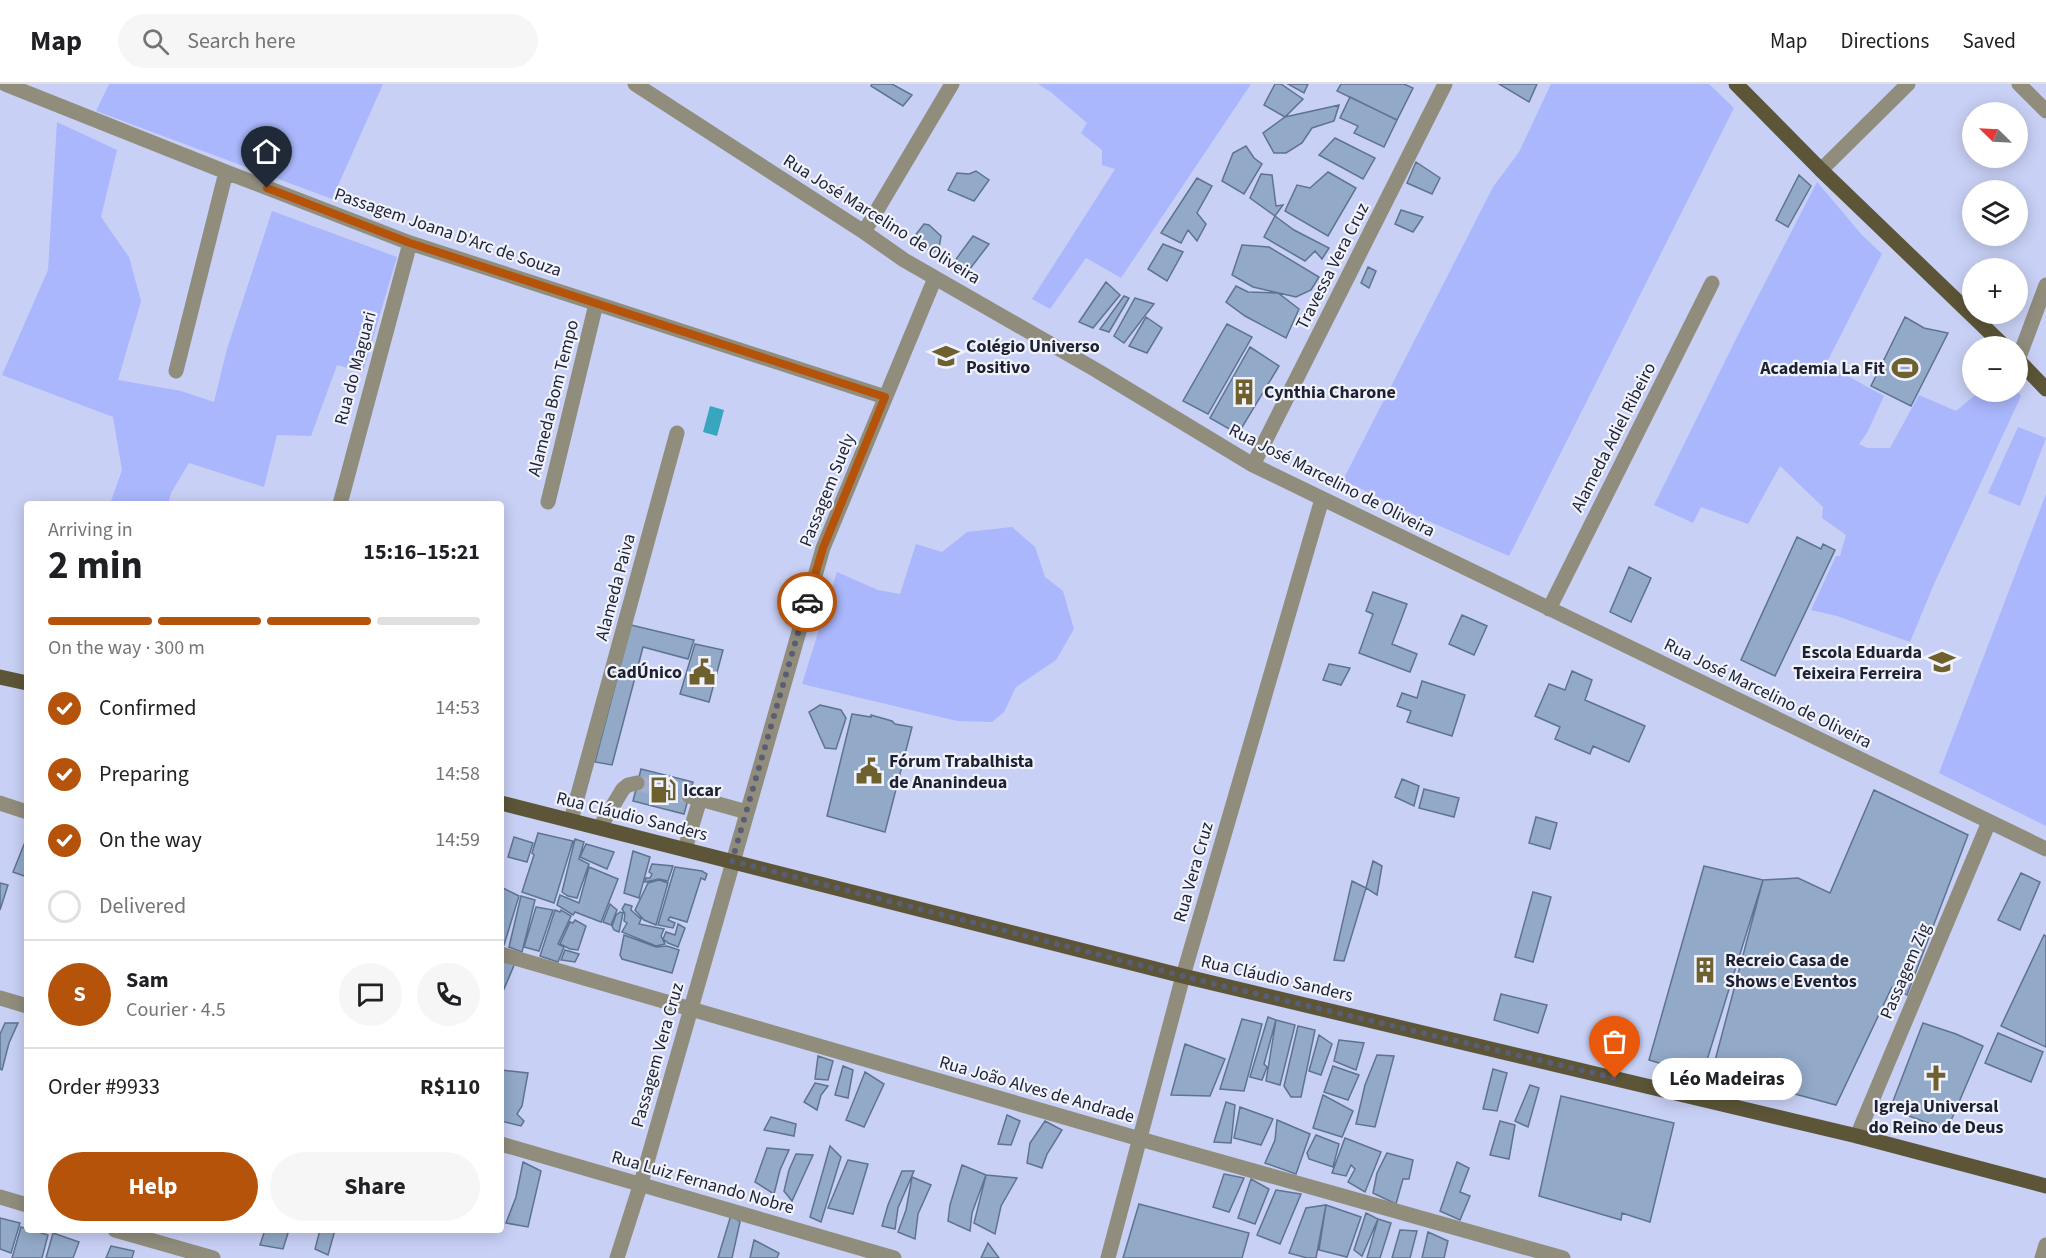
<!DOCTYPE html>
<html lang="en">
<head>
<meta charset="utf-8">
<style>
  body { margin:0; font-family:"Source Sans 3",sans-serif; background:#f6f6f6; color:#202124; height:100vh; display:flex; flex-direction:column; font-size:22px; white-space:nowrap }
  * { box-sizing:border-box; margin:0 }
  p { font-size:20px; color:#757577 }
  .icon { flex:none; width:33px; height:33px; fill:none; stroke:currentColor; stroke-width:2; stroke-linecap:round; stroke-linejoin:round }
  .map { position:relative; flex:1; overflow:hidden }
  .drawer { position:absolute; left:24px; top:417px; width:480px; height:732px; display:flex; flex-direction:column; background:#fff; border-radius:6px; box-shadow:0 3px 15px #0003 }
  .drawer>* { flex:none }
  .needle { width:39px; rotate:294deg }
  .buttons { position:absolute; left:1962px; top:18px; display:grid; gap:12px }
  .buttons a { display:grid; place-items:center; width:66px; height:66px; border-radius:50%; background:#fff; box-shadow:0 3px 15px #0003; font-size:30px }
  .pin { position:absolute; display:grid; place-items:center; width:51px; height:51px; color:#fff; margin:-62px -26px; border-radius:50% 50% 50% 0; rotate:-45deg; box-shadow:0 0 6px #0007 }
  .pin .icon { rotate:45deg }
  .courier { position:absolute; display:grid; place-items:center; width:60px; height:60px; margin:-30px; border:4px solid #b45309; border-radius:50%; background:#fff; color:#222; box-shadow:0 2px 8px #0007 }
  .bubble { position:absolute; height:42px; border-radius:21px; background:#fff; box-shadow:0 3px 15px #0003; font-size:20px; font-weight:700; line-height:42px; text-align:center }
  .head em { font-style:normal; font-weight:700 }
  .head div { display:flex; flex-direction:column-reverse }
  .head { display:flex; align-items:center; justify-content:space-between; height:102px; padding:0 24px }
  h1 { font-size:39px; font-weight:700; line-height:45px }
  .bar { display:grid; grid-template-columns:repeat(4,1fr); gap:9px 6px; align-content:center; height:72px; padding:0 24px }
  .bar i { height:8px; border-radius:4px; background:#e0e0e0 }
  .bar .selected { background:#b45309 }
  .bar p { grid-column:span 4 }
  .line { display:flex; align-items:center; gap:15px; padding:0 24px; border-top:2px solid #e0e0e0 }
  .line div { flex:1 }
  .round { display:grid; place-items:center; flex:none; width:63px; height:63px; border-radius:32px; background:#f6f6f6 }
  ol { padding:0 24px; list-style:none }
  li { display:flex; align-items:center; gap:18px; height:66px }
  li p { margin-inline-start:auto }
  li .icon { padding:6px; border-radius:50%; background:#b45309; color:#fff; stroke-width:4 }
  li:last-child { color:#757577 }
  li i { width:33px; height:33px; border:3px solid #e0e0e0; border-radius:50% }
  .action { display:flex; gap:12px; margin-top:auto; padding:12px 24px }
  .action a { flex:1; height:69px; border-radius:36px; background:#b45309; color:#fff; font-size:24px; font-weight:700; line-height:69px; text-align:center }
  .action a+a { background:#f6f6f6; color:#202124 }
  header { display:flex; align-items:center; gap:36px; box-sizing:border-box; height:84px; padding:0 30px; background:#fff; border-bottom:2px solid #e0e0e0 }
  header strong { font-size:28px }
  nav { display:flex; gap:33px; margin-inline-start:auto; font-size:21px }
  .search { width:420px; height:54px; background:#f6f6f6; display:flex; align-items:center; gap:15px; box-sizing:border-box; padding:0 21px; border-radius:33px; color:#757577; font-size:22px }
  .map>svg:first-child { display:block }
  .green { fill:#aab7fc }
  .water { fill:#38a6bf }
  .building { fill:#92a9c8; stroke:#5e7390; stroke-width:1.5 }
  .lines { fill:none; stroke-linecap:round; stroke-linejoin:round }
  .minor-tunnel { stroke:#a6adcd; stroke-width:15; stroke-dasharray:15 8; stroke-linecap:butt }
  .minor { stroke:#918d7d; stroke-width:15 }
  .major { stroke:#5c5538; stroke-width:15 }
  .done { stroke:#5a5e74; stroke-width:6; stroke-dasharray:0 10.8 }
  .route { stroke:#b45309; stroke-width:8 }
  .labels { text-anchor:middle; stroke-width:4.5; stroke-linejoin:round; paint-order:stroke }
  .street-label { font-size:18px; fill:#1e212f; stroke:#f0f2fe }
  .poi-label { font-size:18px; font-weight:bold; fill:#1e212f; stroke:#f0f2fe; text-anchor:start }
</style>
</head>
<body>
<header>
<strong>Map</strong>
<div class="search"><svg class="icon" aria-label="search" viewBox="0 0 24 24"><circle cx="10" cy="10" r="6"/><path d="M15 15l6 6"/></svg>Search here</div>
<nav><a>Map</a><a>Directions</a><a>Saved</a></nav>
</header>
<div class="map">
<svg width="2046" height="1174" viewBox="0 0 2046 1174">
  <rect width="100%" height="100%" fill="#c8d0f5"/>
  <path class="green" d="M109,0H383L332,115L96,27Z
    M1038,0H1251L1121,194L1086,174L1050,225L1032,215L1115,85L1102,81V66L1081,49L1087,39L1052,9Z
    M1551,0H1709L1734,24L1509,472L1419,433L1343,396L1493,103L1519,68Z
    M57,38L117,66L101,133L129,173L141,217L118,296L181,307L214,318L227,265L272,127L397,173L363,288L337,281L311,352L277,351L264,403L189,379L171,409L168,420H110L122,386L113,333L2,291L48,186Z
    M1817,98L1862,151L1882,170L1826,280L1884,312L1867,349L1859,360L1867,364H1890L1919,311L1956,327L1979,308L2018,307L2021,312L1934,500L1910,558L1837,532L1811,526L1836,472H1840L1846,451L1822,434L1823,423L1780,382L1748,440L1701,423L1693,439L1654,421L1738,251Z
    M2018,343L2046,354L2020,422L1988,409Z
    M2046,410V742L1939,689Z
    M1012,443L1035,463L1045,493L1063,507L1074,545L1056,576L1016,603L1004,628L992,638L957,637L802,600L837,488L878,506L900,510L916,460L942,468L967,448Z"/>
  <path class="water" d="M710,322L724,326L717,352L703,348Z"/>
  <path class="building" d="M872,0H892L912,11L903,22L871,2Z
    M1275,0H1281L1303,15L1285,33L1264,21Z
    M1288,0H1308L1304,9Z
    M1341,0H1404L1413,4L1397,36L1337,7Z
    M1499,0H1537L1529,18Z
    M1350,13L1397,36L1384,63L1354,49L1358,42L1340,34Z
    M1339,21L1334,37L1312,44L1302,59L1286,69H1274L1263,49L1285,33Z
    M1335,54L1375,74L1363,95L1319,71Z
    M1246,62L1254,74L1262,80L1244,110L1222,97L1233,69Z
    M1416,78L1440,94L1432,110L1407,99Z
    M976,87L989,96L974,117L948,106L957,89L969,90Z
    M1328,88L1356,104L1328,152L1285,127L1297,101L1310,104Z
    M1261,90L1272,91L1276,122L1283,121L1275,132L1250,114Z
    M1799,91L1811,102L1788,143L1776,136Z
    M1197,94L1212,102L1197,129L1206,140L1197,157L1188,146L1181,159L1161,149Z
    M1401,126L1423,133L1413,148L1395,140Z
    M1275,132L1294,146L1329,164L1322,175L1315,167L1305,177L1264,153Z
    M924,140L929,141L941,152L939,164L932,169L914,153Z
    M973,152L989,160L969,186L954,178Z
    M1163,160L1183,168L1167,197L1148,185Z
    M1242,161L1269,163L1319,193L1311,206L1296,213L1253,203L1232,191Z
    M1368,183L1376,187L1369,204L1361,199Z
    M1106,198L1120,211L1093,244L1079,238Z
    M1236,202L1248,208L1278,209L1299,225L1286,254L1245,232L1226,218Z
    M1124,212L1129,214L1109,248L1100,245Z
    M1135,214L1154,220L1124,259L1114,252Z
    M1146,233L1162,244L1147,269L1129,262Z
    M1905,233L1924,244L1948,249L1911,322L1871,302Z
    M1227,240L1252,253L1208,330L1183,317Z
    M1250,263L1279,282L1238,350L1210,334Z
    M1797,453L1821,465L1823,460L1835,466L1775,592L1741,576Z
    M1629,483L1651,494L1631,538L1610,528Z
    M1373,508L1407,520L1392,560L1417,570L1410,588L1359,569L1373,530L1366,527Z
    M1462,531L1487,542L1474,571L1449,560Z
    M631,541L694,556L688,575L643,563L612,681L595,678Z
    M695,560L723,566L709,618L680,610Z
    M1329,580L1350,584L1341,601L1323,596Z
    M1572,587L1592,596L1585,616L1645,642L1629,678L1593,662L1590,670L1555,655L1560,643L1535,632L1549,600L1565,606Z
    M1422,597L1465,611L1452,652L1407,638L1411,627L1397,622L1402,609L1417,614Z
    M820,621L841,626L846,634L836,665L825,664L809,628Z
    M852,630L871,633V631L892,637L895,640L912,643L885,748L827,732Z
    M641,685L693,698L684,730L633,717Z
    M1402,695L1419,702L1414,722L1395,713Z
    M1424,705L1459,714L1454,733L1419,724Z
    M1874,706L1968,751L1907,911L1892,903L1836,1021L1712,988L1763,796L1798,794L1830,809Z
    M1536,733L1557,739L1550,765L1529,759Z
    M538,749L573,757L554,819L522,808L534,771L532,769Z
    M27,753V793L13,788Z
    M514,753L533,759L527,778L508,773Z
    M575,755L584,758L579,775L589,780L577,814L568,812L562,808Z
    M586,760L614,768L607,785L580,773Z
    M633,767L650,773L639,814L624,809Z
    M1373,777L1382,782L1377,811L1366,804Z
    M652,780L673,782L668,797L659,795L645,798L646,794H650L652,790L649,788Z
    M1704,782L1763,796L1702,992L1649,976Z
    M589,783L618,795L601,838L575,828L573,831L557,821L560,811L579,819Z
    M675,783L702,787L707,790L705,796L701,794L687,838L670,833L668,836L675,839L673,844L658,841Z
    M2021,789L2040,798L2020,846L1998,836Z
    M659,796L668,799L656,841L644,836L635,826L648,799Z
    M1352,797L1366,804L1344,877L1334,876Z
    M0,799L8,801L0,826Z
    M501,803L519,812L504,861L501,860Z
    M1533,808L1551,813L1533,878L1515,873Z
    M521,812L535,816L522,868L509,863Z
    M610,820L617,826L611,841L603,838Z
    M625,820L632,822L631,826L641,835L639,840L664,845L661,852L665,860L656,862L622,848L627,839L624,837L625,830L622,825Z
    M536,823L553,826L539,867L524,863Z
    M555,826L560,828L561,826L571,832L558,860L564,863L558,878L540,872Z
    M620,828L623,829L619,848L614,846L612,842L616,831Z
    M575,836L586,842L578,866L570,865L560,860L570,838L573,839Z
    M678,840L685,844L678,863L668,859L663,855L666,848L675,851Z
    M624,851L656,863L667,862L679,866L672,889L622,875L620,871Z
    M2044,851L2046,852V963L2001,942Z
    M565,866L579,870L575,878L561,876Z
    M501,877L515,879L501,912Z
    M1501,910L1547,921L1538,949L1494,936Z
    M1268,933L1276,936L1264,980L1267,983L1262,996L1250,993Z
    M1242,935L1262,940L1244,1007L1220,1005Z
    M1276,936L1295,941L1280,1001L1266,997Z
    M5,939H18L9,959L2,986L0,985V950Z
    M1923,939L1956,950L1983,962L1947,1046L1890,1025Z
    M1298,942L1315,946L1301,1013H1291L1284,1002Z
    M1998,949L2043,968L2031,998L1985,979Z
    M1319,951L1332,960L1321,991L1309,987Z
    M1339,956L1364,959L1356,986L1334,977Z
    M1185,960L1225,975L1210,1012L1171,1011Z
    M1377,971L1394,972L1375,1043L1356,1040L1365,1001Z
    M818,972L833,977L828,996L815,995Z
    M843,982L853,986L848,1014L835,1011Z
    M1333,982L1359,991L1348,1016L1324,1008Z
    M1493,985L1507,989L1497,1027L1483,1025Z
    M501,986L528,989L522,1022L517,1030L524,1037L521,1042L501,1037Z
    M865,988L884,1000L864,1043L846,1036Z
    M815,999L828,1002L821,1011L817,1026L804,1018Z
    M1530,1001L1539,1004L1528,1043L1515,1037Z
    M1323,1011L1353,1027L1342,1053L1313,1044Z
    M1561,1012L1674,1039L1650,1138L1622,1129L1621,1136L1539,1112Z
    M1226,1018L1235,1021L1231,1059L1214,1058Z
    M1240,1023L1273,1035L1261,1061L1234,1054Z
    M1007,1031L1020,1037L1011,1061L998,1060Z
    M771,1033L796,1040L794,1052L764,1046Z
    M1277,1036L1310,1050L1296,1090L1265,1079L1275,1056Z
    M1045,1037L1062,1046L1047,1070L1042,1084L1027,1079L1030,1059Z
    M1500,1037L1515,1041L1509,1075L1490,1071Z
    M1316,1051L1339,1060L1333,1083L1309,1075L1307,1069Z
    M1345,1054L1381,1068L1365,1108L1348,1098L1355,1085L1351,1081L1346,1092L1332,1089Z
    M830,1062L841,1073L821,1138L810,1133Z
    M767,1064L789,1066L780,1086L774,1110L755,1098Z
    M1387,1069L1413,1076L1409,1095H1403L1396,1120L1373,1109L1377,1089Z
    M796,1070L813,1071L792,1117L784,1107L789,1086Z
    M848,1076L868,1080L853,1130L828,1124Z
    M523,1078L541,1087L528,1143L506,1139L516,1113Z
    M1457,1078L1469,1084L1460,1108L1470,1112L1460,1136L1440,1127Z
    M962,1081L986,1091L972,1129L970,1147L948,1137L950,1121Z
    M902,1087H914L898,1124L895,1145L882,1142L888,1121Z
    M1224,1090L1244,1094L1229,1128L1213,1123Z
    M986,1091L1017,1094L1001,1122L995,1150L974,1139Z
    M912,1093L931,1101L918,1130L915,1155L898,1148L906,1126Z
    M1251,1095L1269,1105L1255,1140L1238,1134Z
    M1276,1106L1301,1110L1280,1160L1257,1151Z
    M1139,1120L1249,1149L1242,1174H1123Z
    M1326,1121L1361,1133L1347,1173L1319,1166Z
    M1326,1121L1316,1174H1307L1289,1169L1306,1124Z
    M1366,1129L1378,1135L1362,1172L1354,1166Z
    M731,1131L740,1138L732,1174H718Z
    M0,1134L20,1139L11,1169L0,1165Z
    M1378,1135L1391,1139L1380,1174H1367Z
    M21,1143L48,1151L42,1174H12Z
    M265,1146H289L283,1165L260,1161Z
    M320,1146H335L328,1171L315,1165Z
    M1400,1146L1417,1147L1410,1174H1392Z
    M1428,1148L1448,1157L1444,1174H1422Z
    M53,1149L79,1158L73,1174H46Z
    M754,1156L779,1169L777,1174H750Z
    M988,1159L999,1174H981Z
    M111,1162L134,1167L132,1174H106Z"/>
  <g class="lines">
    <path class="minor-tunnel" d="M637,699L689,712"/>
    <path class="minor" d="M5,0L226,88L410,159L885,313
      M635,0L864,148L904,176L1096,286L1253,381L2046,765
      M2019,0L2046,27
      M1821,86L1908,0
      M864,148L952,0
      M2018,276L2046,201
      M176,287L226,88
      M1253,381L1445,0
      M548,418L596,220
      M340,420L410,159
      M1549,525L1712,199
      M700,715L747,728
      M0,719L27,728
      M571,736L677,349
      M600,743L623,705L628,701L637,699
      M685,765L700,715L689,712
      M501,870L1140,1055L1563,1174
      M0,914L27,922
      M1857,1052L1989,738
      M501,1060L894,1174
      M0,1113L27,1121
      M115,1146L213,1174
      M617,1174L641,1099L823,464L935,194
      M1108,1174L1183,892L1322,415
      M2042,1174L2046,1161"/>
    <path class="major" d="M1736,0L1821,86L2004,262
      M2018,276L2046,305
      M0,593L27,599
      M501,719L1183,892L1857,1052L2046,1102"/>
  </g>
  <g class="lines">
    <path class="done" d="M807,518L732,777L1210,899L1615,994"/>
    <path class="route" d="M267,104L410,159L885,313L823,464L807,518"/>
  </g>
  <defs>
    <g id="school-bare" transform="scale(2.07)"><path d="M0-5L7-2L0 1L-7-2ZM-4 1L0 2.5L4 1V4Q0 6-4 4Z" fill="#6e612e" stroke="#f0f2fe" stroke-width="2.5" paint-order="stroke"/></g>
    <g id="stadium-bare" transform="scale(2.07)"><path d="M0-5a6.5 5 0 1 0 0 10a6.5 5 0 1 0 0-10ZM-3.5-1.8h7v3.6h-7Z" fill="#6e612e" stroke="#f0f2fe" stroke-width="2.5" paint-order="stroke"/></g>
    <g id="building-bare" transform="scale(2.07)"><path d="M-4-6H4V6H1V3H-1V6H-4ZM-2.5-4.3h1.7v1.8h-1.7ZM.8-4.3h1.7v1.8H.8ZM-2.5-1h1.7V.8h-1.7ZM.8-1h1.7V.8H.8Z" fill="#6e612e" stroke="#f0f2fe" stroke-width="2.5" paint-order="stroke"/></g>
    <g id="civic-bare" transform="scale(2.07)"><path d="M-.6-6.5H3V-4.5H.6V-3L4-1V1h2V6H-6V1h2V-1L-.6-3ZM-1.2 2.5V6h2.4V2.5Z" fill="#6e612e" stroke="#f0f2fe" stroke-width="2.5" paint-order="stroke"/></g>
    <g id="fuel-bare" transform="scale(2.07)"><path d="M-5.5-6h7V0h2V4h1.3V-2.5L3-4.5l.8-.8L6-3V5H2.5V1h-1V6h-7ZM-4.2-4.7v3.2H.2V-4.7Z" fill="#6e612e" stroke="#f0f2fe" stroke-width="2.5" paint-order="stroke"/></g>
    <g id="church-bare" transform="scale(2.07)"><path d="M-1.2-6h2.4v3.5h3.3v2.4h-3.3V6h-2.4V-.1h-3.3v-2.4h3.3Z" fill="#6e612e" stroke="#f0f2fe" stroke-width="2.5" paint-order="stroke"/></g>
  </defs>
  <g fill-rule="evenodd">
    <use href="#school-bare" x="946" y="272"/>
    <use href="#stadium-bare" x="1905" y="284"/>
    <use href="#building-bare" x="1244" y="308"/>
    <use href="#school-bare" x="1942" y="578"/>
    <use href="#civic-bare" x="702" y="588"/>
    <use href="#civic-bare" x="869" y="687"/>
    <use href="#fuel-bare" x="663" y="706"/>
    <use href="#building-bare" x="1705" y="886"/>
    <use href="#church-bare" x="1936" y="994"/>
  </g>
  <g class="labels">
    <g class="street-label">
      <text transform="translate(882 135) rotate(32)" y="6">Rua José Marcelino de Oliveira</text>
      <text transform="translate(448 148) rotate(19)" y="6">Passagem Joana D'Arc de Souza</text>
      <text transform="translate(1332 182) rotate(-63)" y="6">Travessa Vera Cruz</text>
      <text transform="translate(355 284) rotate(-75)" y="6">Rua do Maguari</text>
      <text transform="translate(553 314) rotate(-76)" y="6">Alameda Bom Tempo</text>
      <text transform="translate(1613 353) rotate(-63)" y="6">Alameda Adiel Ribeiro</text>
      <text transform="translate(1332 396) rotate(27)" y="6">Rua José Marcelino de Oliveira</text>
      <text transform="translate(827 406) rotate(-68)" y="6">Passagem Suely</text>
      <text transform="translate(615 503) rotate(-75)" y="6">Alameda Paiva</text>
      <text transform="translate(1768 609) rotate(26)" y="6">Rua José Marcelino de Oliveira</text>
      <text transform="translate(632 732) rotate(14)" y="6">Rua Cláudio Sanders</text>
      <text transform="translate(1193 788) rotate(-74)" y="6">Rua Vera Cruz</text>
      <text transform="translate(1905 887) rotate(-67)" y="6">Passagem Zig</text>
      <text transform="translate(1277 894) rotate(13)" y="6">Rua Cláudio Sanders</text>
      <text transform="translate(657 971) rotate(-74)" y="6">Passagem Vera Cruz</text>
      <text transform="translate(1037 1005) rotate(16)" y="6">Rua João Alves de Andrade</text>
      <text transform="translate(703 1098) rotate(16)" y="6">Rua Luiz Fernando Nobre</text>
    </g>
    <g class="poi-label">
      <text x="966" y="268">Colégio Universo<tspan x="966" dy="21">Positivo</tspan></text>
      <text x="1885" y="290" text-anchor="end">Academia La Fit</text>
      <text x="1264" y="314">Cynthia Charone</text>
      <text x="1922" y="574" text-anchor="end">Escola Eduarda<tspan x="1922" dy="21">Teixeira Ferreira</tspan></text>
      <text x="682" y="594" text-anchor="end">CadÚnico</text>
      <text x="889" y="683">Fórum Trabalhista<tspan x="889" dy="21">de Ananindeua</tspan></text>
      <text x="683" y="712">Iccar</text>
      <text x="1725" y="882">Recreio Casa de<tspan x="1725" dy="21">Shows e Eventos</tspan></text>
      <text x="1936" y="1028" text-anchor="middle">Igreja Universal<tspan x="1936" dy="21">do Reino de Deus</tspan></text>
    </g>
  </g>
</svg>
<div class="buttons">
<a><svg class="needle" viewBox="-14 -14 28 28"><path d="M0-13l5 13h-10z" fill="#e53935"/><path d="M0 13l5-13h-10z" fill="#757577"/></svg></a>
<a><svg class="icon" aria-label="layers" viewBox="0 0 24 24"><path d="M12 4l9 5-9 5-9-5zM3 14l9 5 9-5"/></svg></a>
<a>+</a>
<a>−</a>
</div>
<div class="pin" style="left:1615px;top:994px;background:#ea580c"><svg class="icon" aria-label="bag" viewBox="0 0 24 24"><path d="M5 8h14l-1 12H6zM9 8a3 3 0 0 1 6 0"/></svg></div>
<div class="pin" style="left:267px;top:104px;background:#1f2937"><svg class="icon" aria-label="home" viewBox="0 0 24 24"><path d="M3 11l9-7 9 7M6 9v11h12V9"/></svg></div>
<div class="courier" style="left:807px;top:518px"><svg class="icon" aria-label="car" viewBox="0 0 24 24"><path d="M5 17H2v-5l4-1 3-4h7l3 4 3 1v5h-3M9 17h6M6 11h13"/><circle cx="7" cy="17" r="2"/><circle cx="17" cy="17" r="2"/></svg></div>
<div class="bubble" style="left:1652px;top:974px;width:150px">Léo Madeiras</div>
<section class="drawer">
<div class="head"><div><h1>2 min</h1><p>Arriving in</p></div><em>15:16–15:21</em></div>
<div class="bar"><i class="selected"></i><i class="selected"></i><i class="selected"></i><i></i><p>On the way · 300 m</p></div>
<ol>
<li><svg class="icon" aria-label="check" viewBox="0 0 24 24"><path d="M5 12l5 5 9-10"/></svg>Confirmed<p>14:53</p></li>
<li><svg class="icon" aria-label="check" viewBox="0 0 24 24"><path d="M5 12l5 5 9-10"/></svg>Preparing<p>14:58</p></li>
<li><svg class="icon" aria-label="check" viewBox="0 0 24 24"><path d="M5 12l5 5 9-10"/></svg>On the way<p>14:59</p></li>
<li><i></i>Delivered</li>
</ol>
<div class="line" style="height:108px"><b class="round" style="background:#b45309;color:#fff">S</b><div><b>Sam</b><p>Courier · 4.5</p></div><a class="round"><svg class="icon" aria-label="chat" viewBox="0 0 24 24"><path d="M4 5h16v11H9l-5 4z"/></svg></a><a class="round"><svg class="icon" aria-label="phone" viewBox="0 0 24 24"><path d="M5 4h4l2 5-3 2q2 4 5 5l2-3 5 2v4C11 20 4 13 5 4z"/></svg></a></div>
<div class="line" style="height:78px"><div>Order #9933</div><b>R$110</b></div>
<div class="action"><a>Help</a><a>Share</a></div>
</section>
</div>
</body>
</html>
